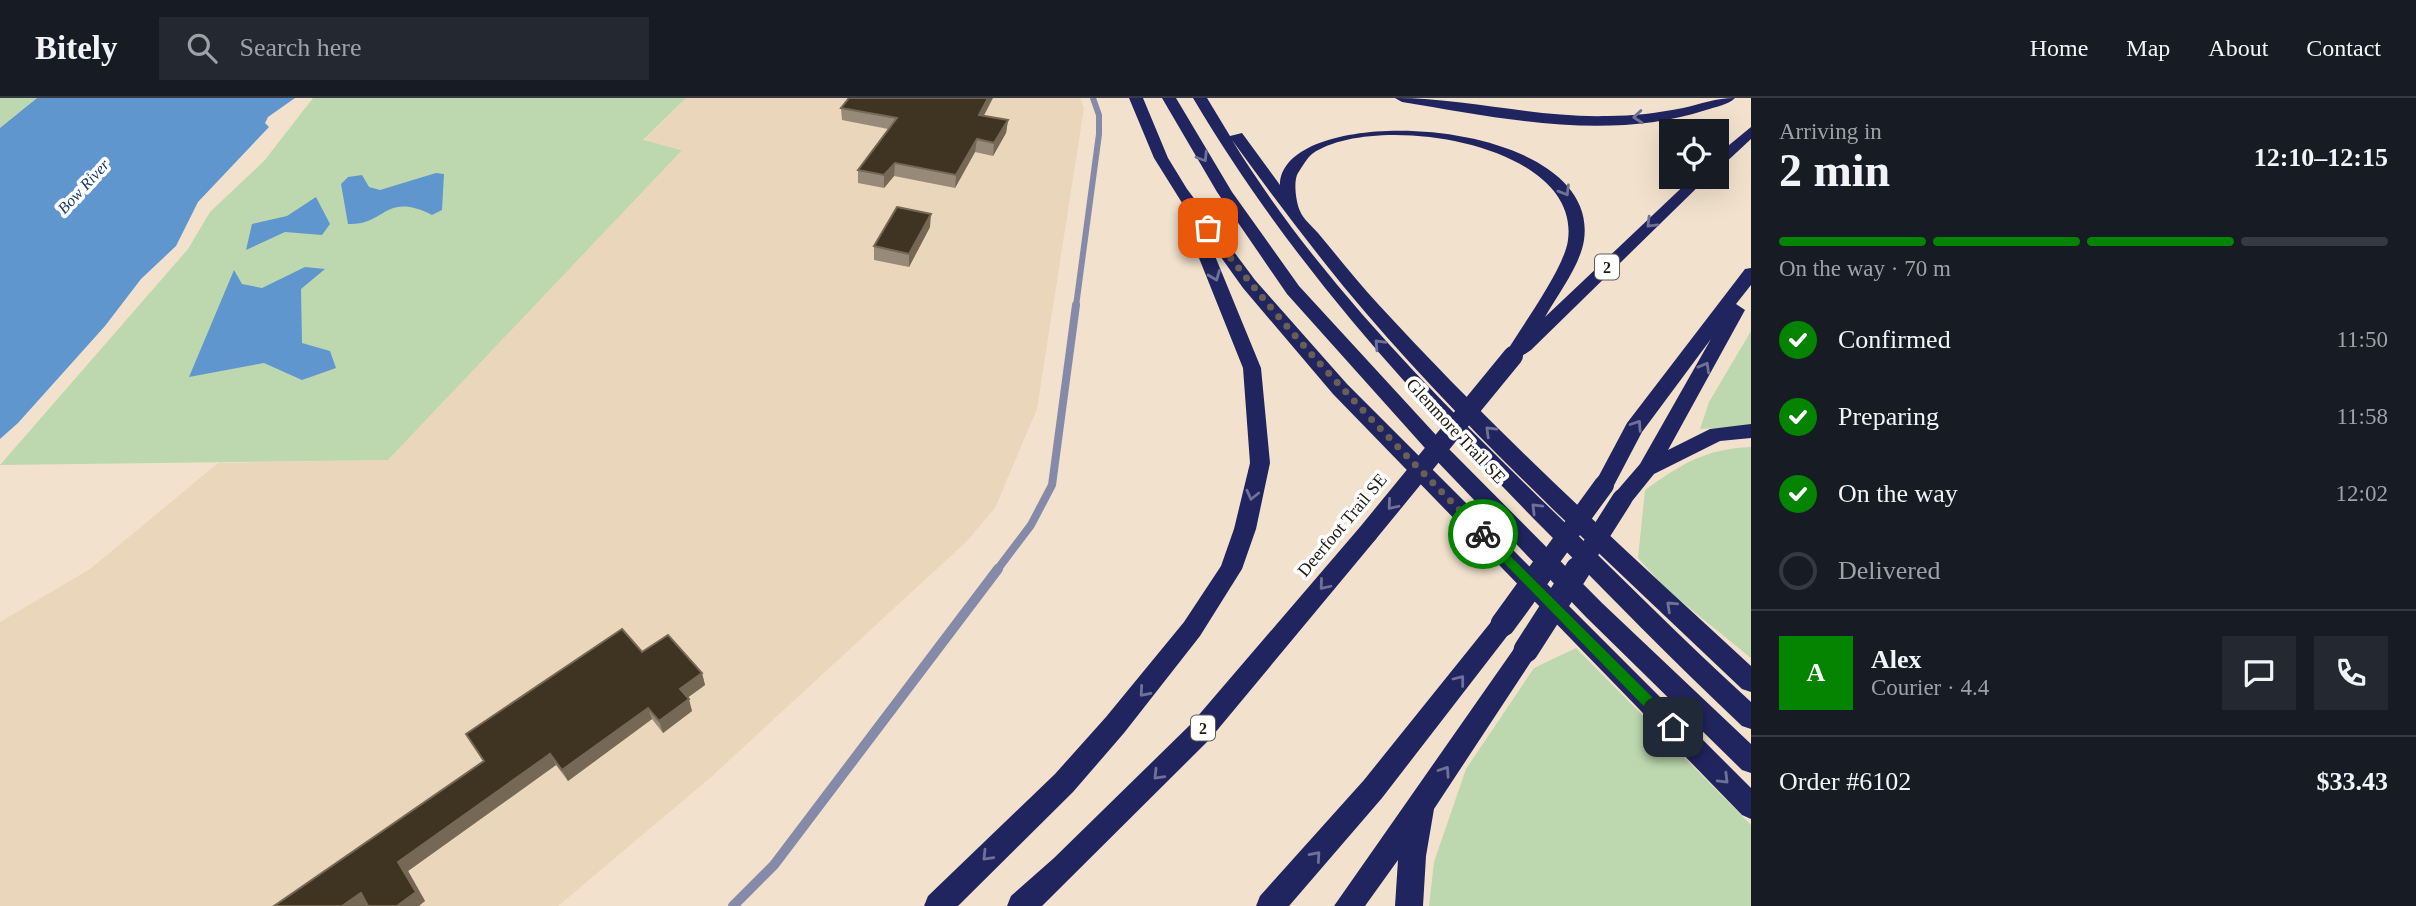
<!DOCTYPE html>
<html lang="en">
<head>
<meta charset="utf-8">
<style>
  body { margin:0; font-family:Georgia,serif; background:#242831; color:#f1f3f6; height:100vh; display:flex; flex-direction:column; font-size:26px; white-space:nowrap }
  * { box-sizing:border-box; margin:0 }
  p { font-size:23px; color:#9ea1a6 }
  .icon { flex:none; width:38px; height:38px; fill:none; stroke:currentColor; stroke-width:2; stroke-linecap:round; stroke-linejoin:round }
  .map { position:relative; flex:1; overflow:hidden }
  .details { display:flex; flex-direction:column; background:#171b24; width:665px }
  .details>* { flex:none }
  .tools { position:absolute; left:1659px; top:21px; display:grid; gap:14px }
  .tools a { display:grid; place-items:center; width:70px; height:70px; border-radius:0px; background:#171b24; box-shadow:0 7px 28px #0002; font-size:35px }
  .pin { position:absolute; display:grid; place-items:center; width:60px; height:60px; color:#fff; margin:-30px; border-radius:14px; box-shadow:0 4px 10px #0006 }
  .courier { position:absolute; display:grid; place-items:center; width:70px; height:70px; margin:-35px; border:5px solid #048400; border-radius:50%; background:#fff; color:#222; box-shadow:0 2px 9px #0007 }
  .headline em { font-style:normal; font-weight:800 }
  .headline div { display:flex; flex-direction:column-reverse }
  .headline { display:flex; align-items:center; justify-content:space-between; height:119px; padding:0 28px }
  h1 { font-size:46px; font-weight:800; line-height:52px }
  .bar { display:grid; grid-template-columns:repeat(4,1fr); gap:10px 7px; align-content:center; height:84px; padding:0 28px }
  .bar i { height:9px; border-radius:5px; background:#363941 }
  .bar .selected { background:#048400 }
  .bar p { grid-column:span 4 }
  .line { display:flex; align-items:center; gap:18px; padding:0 28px; border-top:2px solid #363941 }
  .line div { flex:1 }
  .round { display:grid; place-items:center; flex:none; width:74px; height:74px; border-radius:0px; background:#242831 }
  ol { padding:0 28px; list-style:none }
  li { display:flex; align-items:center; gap:21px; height:77px }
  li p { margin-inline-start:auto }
  li .icon { padding:7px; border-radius:50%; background:#048400; color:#fff; stroke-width:4 }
  li:last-child { color:#9ea1a6 }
  li i { width:38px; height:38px; border:4px solid #363941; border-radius:50% }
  header { display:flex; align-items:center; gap:42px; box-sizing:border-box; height:98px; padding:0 35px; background:#171b24; border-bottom:2px solid #363941 }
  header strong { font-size:33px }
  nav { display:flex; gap:38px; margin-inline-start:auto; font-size:24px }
  .search { width:490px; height:63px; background:#242831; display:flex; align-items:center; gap:18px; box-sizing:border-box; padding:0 24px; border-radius:0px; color:#9ea1a6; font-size:26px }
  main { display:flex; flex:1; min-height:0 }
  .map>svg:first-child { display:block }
  .built { fill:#ead6bb }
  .green { fill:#bdd8ae }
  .water { fill:#6096ce }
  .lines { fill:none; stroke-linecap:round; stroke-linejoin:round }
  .lane-far2 { stroke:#848aa8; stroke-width:6 }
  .lane-far1 { stroke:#848aa8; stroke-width:8 }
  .lane { stroke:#848aa8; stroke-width:10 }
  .highway { fill:#21255f; fill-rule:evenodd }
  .highway-bridge-far1 { stroke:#21255f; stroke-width:20 }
  .highway-bridge { stroke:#21255f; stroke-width:25 }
  .wall { fill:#988a78 }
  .shaded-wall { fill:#756855 }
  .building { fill:#3f3322; stroke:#756855; stroke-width:2 }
  .oneway { stroke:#6f7197 }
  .route { fill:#048400 }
  .done { stroke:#696053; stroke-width:7; stroke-dasharray:0 12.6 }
  .labels { text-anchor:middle; stroke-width:7; stroke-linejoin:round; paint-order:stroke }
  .far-water-label { font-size:16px; font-style:italic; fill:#173e64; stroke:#fff }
  .shield { fill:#fff; stroke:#625f59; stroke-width:2 }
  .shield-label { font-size:16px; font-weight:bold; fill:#1f1a12 }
  .street-label { font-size:18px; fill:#1f1a12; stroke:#fff }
</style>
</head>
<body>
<header>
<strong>Bitely</strong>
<div class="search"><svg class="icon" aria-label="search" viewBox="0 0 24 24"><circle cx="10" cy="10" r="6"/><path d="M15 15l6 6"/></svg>Search here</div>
<nav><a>Home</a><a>Map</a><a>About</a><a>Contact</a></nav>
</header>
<main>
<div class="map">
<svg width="1751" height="808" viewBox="0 0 1751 808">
  <rect width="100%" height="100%" fill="#f2e2cd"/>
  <path class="built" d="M686,0H1080L1084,10L1037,311L995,410L966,444L710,680L558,808H0V524L90,471L218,365L388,362L681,51L643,43Z"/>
  <path class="green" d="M0,0H37L0,30Z
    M313,0H686L643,42L682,52L388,362L0,367L188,151L210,114L264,63Z
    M1751,233V328L1700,331L1709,304Z
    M1751,349V560L1666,491L1638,460L1645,392C1682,366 1704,351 1751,349Z
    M1576,550L1751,727V808H1429L1434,764L1466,671L1534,570Z"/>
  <path class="water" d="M37,0H295L268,19L265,25L269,29L198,104L176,148L141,181L105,228L18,325L0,341V30Z
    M436,75L444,76L442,112L432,117C385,93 385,128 348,126L341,86L348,79L362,77L369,89L380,92Z
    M316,99L330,126L322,137L285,134L246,152L252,126L287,118Z
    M305,169L325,171L301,191L302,245L330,253L336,270L302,282L264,265L189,279L234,172L242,186L262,190Z"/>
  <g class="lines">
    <path class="lane-far2" d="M1076,208L1099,36V17L1093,0"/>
    <path class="lane-far1" d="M997,472L1031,427L1052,387L1076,207"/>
    <path class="lane" d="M733,808L774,767L998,471"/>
    <path class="highway" d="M1129,0H1143L1168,60L1187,91L1255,182L1347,286L1751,690V721L1742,717L1333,296L1243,190L1208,141L1261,270L1270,365L1256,431L1242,471L1200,538L1124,635L1073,694L958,808H924L928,798L1055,676L1106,619L1184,524L1221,468L1234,431L1250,365L1243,270L1183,120L1189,116L1154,60Z
      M1162,0H1176L1232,94L1299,188L1447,349L1602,505L1751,646V675L1742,672L1586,519L1433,359L1287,196L1217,94Z
      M1193,0H1207L1230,38L1242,35L1280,87C1281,0 1602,17 1584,142C1580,168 1558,196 1545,219L1693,79H1708L1531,252L1513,264L1504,258C1520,230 1564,172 1568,142C1581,44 1373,13 1312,56C1307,60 1302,69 1298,75C1293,83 1296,105 1300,113C1303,121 1313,129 1318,135C1338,159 1357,183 1378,206C1495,334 1623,450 1751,568V594L1742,591C1606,461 1464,334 1344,189C1305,141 1268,92 1232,42C1318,182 1436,299 1553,413C1619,477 1683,542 1751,604V631L1742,628C1674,564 1609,497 1543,430C1409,294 1291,165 1193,0Z
      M1395,0C1467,0 1536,20 1608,18C1633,18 1658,15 1683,10C1701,6 1716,0 1735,0C1728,7 1715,9 1706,12C1608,44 1500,20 1402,4Z
      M1751,29V41L1722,68L1717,69V57Z
      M1751,170V187L1736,206L1745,212L1668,352L1710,331L1751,326V340L1720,343L1654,376L1629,407H1615L1612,401L1615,395L1640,366L1711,241L1642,334L1611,393H1597L1594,387L1627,325L1745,171Z
      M1368,427L1376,429L1379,435L1376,441L1209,642L1042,808H1007L1011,798L1054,760L1191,626L1360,429Z
      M1503,516L1511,519L1515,526L1511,533L1382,700L1289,808H1256L1260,798L1364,682L1495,519Z
      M1526,542L1534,545L1538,552L1534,559L1434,711L1426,758L1423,808H1395L1398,762L1365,808H1334L1518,545Z"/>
    <path class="highway-bridge-far1" d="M1368,435L1513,258
      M1542,472L1604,387
      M1577,472L1622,401"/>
    <path class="highway-bridge" d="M1503,526L1543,471
      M1526,552L1578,471"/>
  </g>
  <path class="wall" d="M841,10L984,18L1008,22L1006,35L993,58L975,54L955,90L894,78L884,90L858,85V72L888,31L842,22Z
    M930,129L909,169L874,162V148Z
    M642,554L702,575L705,587L687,600L692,613L663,635L652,621L568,683L556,667L408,773L425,803L368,807L366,808Z"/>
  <path class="shaded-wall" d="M988,0H993L978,29L979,17Z
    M1008,22L1006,35L993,58L994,45Z
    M977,41L975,54L955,90L956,77Z
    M895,65L894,78L884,90V77Z
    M931,116L930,129L909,169V156Z
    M702,575L705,587L683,603L680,591Z
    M689,601L692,613L663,635L659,623Z
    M648,610L652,621L568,683L562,672Z
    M550,656L556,667L408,773L425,803L419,808H397L398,764Z
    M361,795L372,804L366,808H342Z"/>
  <path class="building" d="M849,0H988L979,17L1008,22L994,45L977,41L956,77L895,65L884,77L858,72L897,20L841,10Z
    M897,109L931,116L909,156L874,148Z
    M622,531L642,554L668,537L702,575L680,591L689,601L659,623L648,610L562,672L550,656L398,764L416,794L397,808H368L361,795L342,808H274L484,663L466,636Z"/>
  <defs><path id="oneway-chevron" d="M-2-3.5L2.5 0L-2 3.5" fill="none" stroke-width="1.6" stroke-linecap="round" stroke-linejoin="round" transform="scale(1.75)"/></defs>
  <g class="oneway">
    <use href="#oneway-chevron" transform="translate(1638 19) rotate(175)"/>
    <use href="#oneway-chevron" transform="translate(1203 59) rotate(58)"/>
    <use href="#oneway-chevron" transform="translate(1565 93) rotate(59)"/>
    <use href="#oneway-chevron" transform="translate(1651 125) rotate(135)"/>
    <use href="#oneway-chevron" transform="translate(1215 178) rotate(68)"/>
    <use href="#oneway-chevron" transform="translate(1379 246) rotate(-133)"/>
    <use href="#oneway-chevron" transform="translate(1705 269) rotate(-61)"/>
    <use href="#oneway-chevron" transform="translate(1637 327) rotate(-56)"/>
    <use href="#oneway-chevron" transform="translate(1490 333) rotate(-136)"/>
    <use href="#oneway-chevron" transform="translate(1252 397) rotate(103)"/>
    <use href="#oneway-chevron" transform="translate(1392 407) rotate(130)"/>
    <use href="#oneway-chevron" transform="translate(1536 410) rotate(-135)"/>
    <use href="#oneway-chevron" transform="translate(1324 487) rotate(130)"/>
    <use href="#oneway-chevron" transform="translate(1671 508) rotate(-137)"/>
    <use href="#oneway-chevron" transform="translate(1460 582) rotate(-52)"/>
    <use href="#oneway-chevron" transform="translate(1144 594) rotate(131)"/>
    <use href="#oneway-chevron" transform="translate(1445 673) rotate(-56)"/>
    <use href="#oneway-chevron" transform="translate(1158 677) rotate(134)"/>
    <use href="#oneway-chevron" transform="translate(1724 681) rotate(45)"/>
    <use href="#oneway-chevron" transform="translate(987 758) rotate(134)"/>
    <use href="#oneway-chevron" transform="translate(1316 758) rotate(-49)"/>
  </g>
  <path class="route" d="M1483,431L1678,625V633H1668L1479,439L1477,436Z"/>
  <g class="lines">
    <path class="done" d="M1208,130C1290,241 1386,337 1483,436"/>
  </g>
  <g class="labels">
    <g class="far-water-label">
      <text transform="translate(83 88) rotate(-47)" y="6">Bow River</text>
    </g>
    <g class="shield">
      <rect x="1595" y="156.5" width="24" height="25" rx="5"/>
      <rect x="1191" y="617.5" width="24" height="25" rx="5"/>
    </g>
    <g class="shield-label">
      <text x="1607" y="175">2</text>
      <text x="1203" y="636">2</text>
    </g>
    <g class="street-label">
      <text transform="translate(1456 333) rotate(47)" y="6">Glenmore Trail SE</text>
      <text transform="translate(1342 427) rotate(-50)" y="6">Deerfoot Trail SE</text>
    </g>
  </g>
</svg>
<div class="tools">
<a><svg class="icon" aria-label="locate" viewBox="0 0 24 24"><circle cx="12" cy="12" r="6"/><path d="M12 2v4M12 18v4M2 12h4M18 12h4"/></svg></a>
</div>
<div class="pin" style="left:1208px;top:130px;background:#ea580c"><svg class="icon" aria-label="bag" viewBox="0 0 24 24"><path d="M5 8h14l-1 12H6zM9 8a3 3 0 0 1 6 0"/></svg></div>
<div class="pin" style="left:1673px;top:629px;background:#1f2937"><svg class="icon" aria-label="home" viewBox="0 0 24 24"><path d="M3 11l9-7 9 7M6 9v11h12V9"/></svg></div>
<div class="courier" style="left:1483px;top:436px"><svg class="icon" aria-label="bike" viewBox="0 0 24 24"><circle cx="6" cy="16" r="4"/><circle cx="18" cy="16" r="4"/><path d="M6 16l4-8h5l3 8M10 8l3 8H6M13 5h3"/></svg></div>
</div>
<section class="details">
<div class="headline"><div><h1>2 min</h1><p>Arriving in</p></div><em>12:10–12:15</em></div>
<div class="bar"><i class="selected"></i><i class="selected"></i><i class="selected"></i><i></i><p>On the way · 70 m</p></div>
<ol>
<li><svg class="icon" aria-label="check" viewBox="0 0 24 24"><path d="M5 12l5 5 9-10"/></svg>Confirmed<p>11:50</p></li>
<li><svg class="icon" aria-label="check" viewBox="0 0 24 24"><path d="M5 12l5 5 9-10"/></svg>Preparing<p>11:58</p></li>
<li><svg class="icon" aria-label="check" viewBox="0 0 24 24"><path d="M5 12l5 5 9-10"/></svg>On the way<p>12:02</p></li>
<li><i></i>Delivered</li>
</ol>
<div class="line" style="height:126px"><b class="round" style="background:#048400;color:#fff">A</b><div><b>Alex</b><p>Courier · 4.4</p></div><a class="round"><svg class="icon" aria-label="chat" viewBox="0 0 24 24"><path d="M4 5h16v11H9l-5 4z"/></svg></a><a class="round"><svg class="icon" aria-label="phone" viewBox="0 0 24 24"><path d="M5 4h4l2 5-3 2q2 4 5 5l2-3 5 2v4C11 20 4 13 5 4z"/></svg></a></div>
<div class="line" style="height:91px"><div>Order #6102</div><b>$33.43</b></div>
</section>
</main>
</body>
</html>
